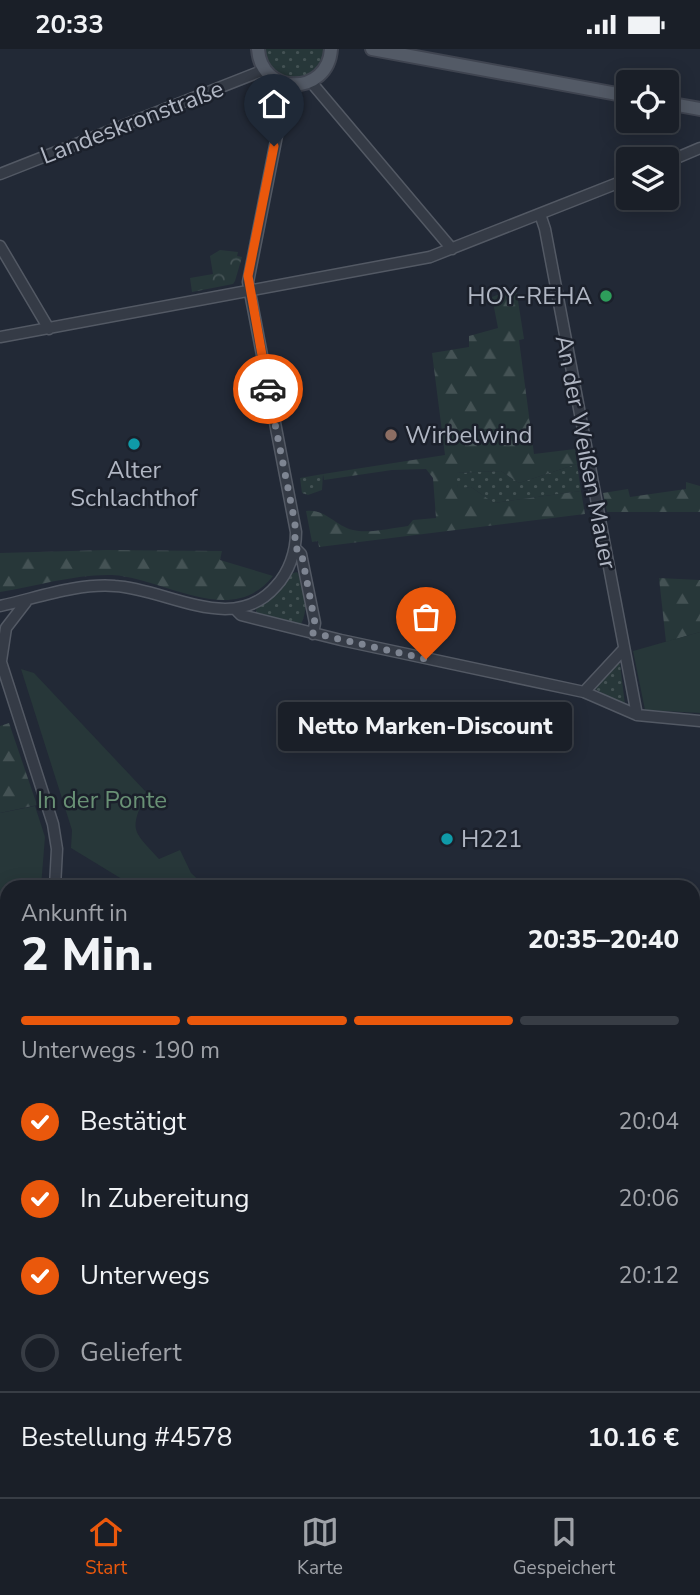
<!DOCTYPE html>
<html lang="de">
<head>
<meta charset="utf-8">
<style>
  body { margin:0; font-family:"Nunito Sans",sans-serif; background:#272c34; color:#f1f3f6; height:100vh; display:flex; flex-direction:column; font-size:26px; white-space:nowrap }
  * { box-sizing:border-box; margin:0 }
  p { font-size:23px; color:#9fa2a8 }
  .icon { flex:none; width:38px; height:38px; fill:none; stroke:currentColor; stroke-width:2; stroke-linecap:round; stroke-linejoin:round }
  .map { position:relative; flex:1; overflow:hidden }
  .side { position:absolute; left:0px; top:831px; width:700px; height:618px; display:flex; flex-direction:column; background:#1a1f28; border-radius:21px 21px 0 0; box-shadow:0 4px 18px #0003,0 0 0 2px #383d45 }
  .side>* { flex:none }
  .controls { position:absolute; left:616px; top:21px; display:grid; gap:14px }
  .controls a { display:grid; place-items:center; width:63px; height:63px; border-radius:7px; background:#1a1f28; box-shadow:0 4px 18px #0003,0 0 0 2px #383d45; font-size:35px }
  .pin { position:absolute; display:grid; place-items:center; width:60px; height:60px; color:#fff; margin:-72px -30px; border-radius:50% 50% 50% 0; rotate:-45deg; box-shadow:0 0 7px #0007 }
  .pin .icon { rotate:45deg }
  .courier { position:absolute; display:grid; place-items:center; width:70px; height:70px; margin:-35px; border:5px solid #ea580c; border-radius:50%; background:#fff; color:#222; box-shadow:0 2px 9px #0007 }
  .bubble { position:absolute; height:49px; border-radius:7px; background:#1a1f28; box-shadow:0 4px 18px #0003,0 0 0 2px #383d45; font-size:23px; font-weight:800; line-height:49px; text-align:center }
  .overview em { font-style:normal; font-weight:800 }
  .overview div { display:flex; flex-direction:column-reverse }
  .overview { display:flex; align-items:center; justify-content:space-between; height:119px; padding:0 21px }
  h1 { font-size:46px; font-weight:800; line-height:52px }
  .bar { display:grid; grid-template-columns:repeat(4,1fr); gap:10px 7px; align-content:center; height:84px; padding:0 21px }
  .bar i { height:9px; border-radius:5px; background:#383d45 }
  .bar .on { background:#ea580c }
  .bar p { grid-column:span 4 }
  .line { display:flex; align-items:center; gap:18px; padding:0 21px; border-top:2px solid #383d45 }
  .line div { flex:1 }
  ol { padding:0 21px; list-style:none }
  li { display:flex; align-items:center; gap:21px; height:77px }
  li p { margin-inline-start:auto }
  li .icon { padding:7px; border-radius:50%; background:#ea580c; color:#fff; stroke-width:4 }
  li:last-child { color:#9fa2a8 }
  li i { width:38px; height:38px; border:4px solid #383d45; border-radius:50% }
  .status { display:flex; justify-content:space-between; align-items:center; height:49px; padding:0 35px; background:#1a1f28; direction:ltr }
  .status svg { height:19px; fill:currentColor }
  .menu { display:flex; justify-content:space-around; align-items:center; height:98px; border-top:2px solid #383d45; background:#1a1f28; font-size:19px; color:#9fa2a8 }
  .menu a { display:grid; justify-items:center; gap:4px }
  .menu .on { color:#ea580c }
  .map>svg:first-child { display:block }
  .medical { fill:#32303b }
  .grass { fill:url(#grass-dots) }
  .forest { fill:url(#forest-firs) }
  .park { fill:url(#park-crowns) }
  .garden { fill:#273739 }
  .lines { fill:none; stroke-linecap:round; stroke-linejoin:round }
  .minor-casing { stroke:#535964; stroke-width:13 }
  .major-casing { stroke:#3f4450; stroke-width:16 }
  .minor { stroke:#353b46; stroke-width:10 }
  .major { stroke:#535a66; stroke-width:12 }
  .done { stroke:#7e8592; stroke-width:7; stroke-dasharray:0 12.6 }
  .route { stroke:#ea580c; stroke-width:9 }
  .leisure-dot { fill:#2e9e5b; stroke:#1b202b; stroke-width:2.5 }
  .education-dot { fill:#8d6e63; stroke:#1b202b; stroke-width:2.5 }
  .culture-dot { fill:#0f9aa8; stroke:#1b202b; stroke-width:2.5 }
  .labels { text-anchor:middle; stroke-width:5; stroke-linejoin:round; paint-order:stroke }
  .street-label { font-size:24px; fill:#b0b6c3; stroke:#1b202b }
  .poi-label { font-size:24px; fill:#b0b6c3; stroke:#1b202b; text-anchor:start }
  .park-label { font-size:24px; fill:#699175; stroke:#1b202b }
</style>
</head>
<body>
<div class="status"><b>20:33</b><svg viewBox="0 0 49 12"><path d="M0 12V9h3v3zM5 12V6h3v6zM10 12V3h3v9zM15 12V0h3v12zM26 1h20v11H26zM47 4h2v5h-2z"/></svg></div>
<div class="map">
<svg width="700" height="1448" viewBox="0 0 700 1448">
  <defs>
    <pattern id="grass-dots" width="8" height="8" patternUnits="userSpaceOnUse" patternTransform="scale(1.75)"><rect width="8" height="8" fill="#273739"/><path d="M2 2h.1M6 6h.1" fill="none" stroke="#445254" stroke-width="1.8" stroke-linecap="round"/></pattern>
    <pattern id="forest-firs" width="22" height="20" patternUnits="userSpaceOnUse" patternTransform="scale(1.75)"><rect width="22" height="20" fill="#273739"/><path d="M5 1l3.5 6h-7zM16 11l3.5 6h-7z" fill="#445254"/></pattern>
    <pattern id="park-crowns" width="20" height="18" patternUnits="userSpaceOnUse" patternTransform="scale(1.75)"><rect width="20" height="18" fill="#273739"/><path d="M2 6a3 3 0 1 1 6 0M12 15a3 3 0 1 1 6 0" fill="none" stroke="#445254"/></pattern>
  </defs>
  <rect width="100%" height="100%" fill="#222936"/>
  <path class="medical" d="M18,1442H550L549,1448H18Z"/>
  <path class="grass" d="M265,0H325C316,38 270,40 265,0Z
    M577,415L581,442L494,454L471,438L458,440L455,424L501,422L519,434Z
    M323,425L322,441L308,446L302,444L300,429Z
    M297,523C307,538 309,561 300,577L257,567L256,560L278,544L293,524Z
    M617,613L620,615L625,656L595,640Z"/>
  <path class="forest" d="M516,239L524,290L519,291L534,405L575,400L577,415L519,434L501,422L456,424L458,439L471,438L494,454L581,442L585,465L319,498L318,492L312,493L306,462C325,459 334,476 353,481C368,485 392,479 408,477L413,471L436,469L433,429L426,420L392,421L324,431L323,425L445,406L432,304L469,298V287L498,279L492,248Z
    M686,433L700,437V463H607L603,444L628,440L630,448L686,440Z
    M106,501L222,502L220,511L273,527C231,580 165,529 112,526C76,525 36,537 0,543V504Z
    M659,529L700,531V583L666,593Z
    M9,674L37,756L0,764V677Z"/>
  <path class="park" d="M220,201L238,203L237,207L242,208L235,232L233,235L192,243L190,229L213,225L210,207Z
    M18,1442H125L124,1448H18Z"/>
  <path class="garden" d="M700,583V664L645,661L633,602Z
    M21,620L34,624L146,743C130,783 131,779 159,810L180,801L191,824L206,838H135L71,799L72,781Z
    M35,757L45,788L41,838H7V1313L3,1358L0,1357V764Z
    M693,1274L700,1278V1445L670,1442H693Z
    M619,1442L700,1448H618Z"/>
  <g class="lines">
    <g class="minor-casing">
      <path id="minor" d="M311,33L452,200
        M667,113L700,99
        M0,125L264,21
        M540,165L545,180L637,666
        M0,197L49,280
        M0,288L430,208L628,130
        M295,499L301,505L315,574L313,585
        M0,557C37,549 77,534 115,537C168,540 233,587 276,537C289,523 296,503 296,483L248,233L287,36
        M235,560L241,566L341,591L584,643L637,666L700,672
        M0,610L53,775L57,800L55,838
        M1,612L6,579L26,553
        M584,643L623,601
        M693,1271L700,1276
        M247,1445L253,1448
        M7,1448L8,1442
        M114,1448L115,1442
        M182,1448L186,1442
        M501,1448L502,1442"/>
    </g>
    <g class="major-casing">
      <path id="major" d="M258,0C261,47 328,47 331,0
        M372,0L628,47
        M667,54L700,60"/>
    </g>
    <use href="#minor" class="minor"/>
    <use href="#major" class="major"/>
  </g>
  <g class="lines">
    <path class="done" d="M268,340L295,474V499L301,502L315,574L313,584L426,610"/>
    <path class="route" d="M268,340L248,227L274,97"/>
  </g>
  <circle class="leisure-dot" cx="606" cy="247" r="7"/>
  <circle class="education-dot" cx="391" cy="386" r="7"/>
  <g class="culture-dot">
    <circle cx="134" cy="395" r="7"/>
    <circle cx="447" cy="790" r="7"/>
  </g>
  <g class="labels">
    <g class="street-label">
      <text transform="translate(132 73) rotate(-21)" y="8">Landeskronstraße</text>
      <text transform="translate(586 403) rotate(79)" y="8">An der Weißen Mauer</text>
    </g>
    <g class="poi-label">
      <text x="592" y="255" text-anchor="end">HOY-REHA</text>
      <text x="405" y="394">Wirbelwind</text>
      <text x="134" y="429" text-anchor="middle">Alter<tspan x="134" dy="28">Schlachthof</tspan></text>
      <text x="461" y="798">H221</text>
    </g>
    <g class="park-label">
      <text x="102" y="759">In der Ponte</text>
    </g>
  </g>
</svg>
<div class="controls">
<a><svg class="icon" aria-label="locate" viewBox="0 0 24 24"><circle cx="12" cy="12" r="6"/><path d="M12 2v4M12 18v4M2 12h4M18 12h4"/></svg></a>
<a><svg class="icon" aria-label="layers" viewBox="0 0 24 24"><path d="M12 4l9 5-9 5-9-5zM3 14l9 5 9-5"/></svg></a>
</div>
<div class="pin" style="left:426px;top:610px;background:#ea580c"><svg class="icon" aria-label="bag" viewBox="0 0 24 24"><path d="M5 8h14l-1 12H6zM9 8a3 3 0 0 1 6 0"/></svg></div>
<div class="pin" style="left:274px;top:97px;background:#1f2937"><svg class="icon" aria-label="home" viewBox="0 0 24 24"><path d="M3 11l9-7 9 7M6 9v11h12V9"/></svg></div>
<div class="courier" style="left:268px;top:340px"><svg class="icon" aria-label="car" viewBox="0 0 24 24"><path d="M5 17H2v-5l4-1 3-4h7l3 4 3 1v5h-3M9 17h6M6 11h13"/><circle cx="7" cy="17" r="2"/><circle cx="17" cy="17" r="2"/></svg></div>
<div class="bubble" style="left:278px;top:653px;width:294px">Netto Marken-Discount</div>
<section class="side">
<div class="overview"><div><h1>2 Min.</h1><p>Ankunft in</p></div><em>20:35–20:40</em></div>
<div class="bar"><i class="on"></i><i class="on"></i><i class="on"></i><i></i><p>Unterwegs · 190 m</p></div>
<ol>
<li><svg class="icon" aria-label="check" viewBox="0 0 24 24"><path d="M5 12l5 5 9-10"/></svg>Bestätigt<p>20:04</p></li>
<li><svg class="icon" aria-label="check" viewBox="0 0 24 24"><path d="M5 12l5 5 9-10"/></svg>In Zubereitung<p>20:06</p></li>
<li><svg class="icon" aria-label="check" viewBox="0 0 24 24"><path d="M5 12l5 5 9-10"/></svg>Unterwegs<p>20:12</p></li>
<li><i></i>Geliefert</li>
</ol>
<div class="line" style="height:91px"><div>Bestellung #4578</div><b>10.16 €</b></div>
</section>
</div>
<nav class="menu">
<a class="on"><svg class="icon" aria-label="home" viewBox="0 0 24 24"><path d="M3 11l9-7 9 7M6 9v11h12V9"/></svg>Start</a>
<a><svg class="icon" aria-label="map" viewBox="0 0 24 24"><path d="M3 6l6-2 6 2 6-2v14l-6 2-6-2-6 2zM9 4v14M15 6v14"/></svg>Karte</a>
<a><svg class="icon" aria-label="saved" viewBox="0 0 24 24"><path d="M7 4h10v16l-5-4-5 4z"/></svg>Gespeichert</a>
</nav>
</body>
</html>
